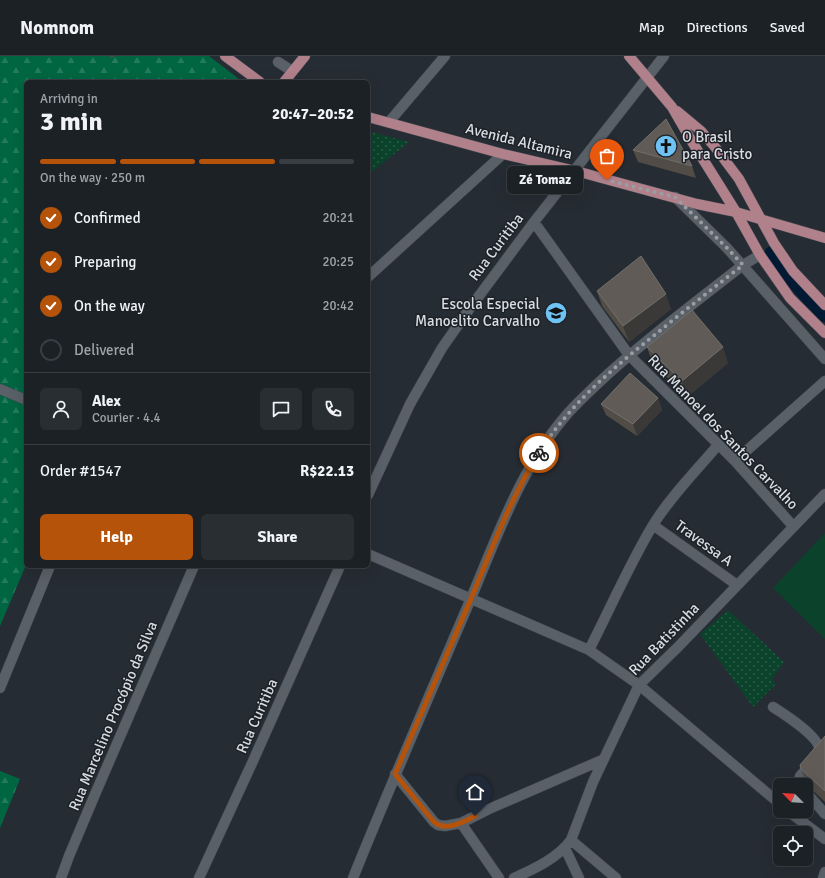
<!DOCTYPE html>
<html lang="en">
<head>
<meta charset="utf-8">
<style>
  body { margin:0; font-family:Signika,sans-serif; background:#292e32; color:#f1f3f6; height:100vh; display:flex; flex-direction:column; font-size:15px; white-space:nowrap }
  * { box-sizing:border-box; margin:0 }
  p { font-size:13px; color:#a0a3a7 }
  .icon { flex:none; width:22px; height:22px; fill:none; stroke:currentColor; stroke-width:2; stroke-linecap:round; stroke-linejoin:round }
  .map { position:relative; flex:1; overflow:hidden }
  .drawer { position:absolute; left:24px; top:24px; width:346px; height:488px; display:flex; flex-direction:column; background:#1c2126; border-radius:6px; box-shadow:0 4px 16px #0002,0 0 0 1px #3a3e43 }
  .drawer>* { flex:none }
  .needle { width:26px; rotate:294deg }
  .buttons { position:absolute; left:773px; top:722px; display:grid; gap:8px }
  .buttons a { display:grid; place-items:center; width:40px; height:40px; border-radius:6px; background:#1c2126; box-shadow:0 4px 16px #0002,0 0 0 1px #3a3e43; font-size:20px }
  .pin { position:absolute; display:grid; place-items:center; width:34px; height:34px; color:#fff; margin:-41px -17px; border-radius:50% 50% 50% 0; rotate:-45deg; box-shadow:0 0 4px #0007 }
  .pin .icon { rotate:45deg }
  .courier { position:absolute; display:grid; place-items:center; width:40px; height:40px; margin:-20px; border:3px solid #b45309; border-radius:50%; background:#fff; color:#222; box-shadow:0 1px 5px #0007 }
  .bubble { position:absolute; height:28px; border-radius:6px; background:#1c2126; box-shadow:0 4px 16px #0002,0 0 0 1px #3a3e43; font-size:13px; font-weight:800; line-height:28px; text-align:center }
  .headline em { font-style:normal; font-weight:800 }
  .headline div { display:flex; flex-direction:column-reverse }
  .headline { display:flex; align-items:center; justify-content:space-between; height:68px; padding:0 16px }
  h1 { font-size:26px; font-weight:800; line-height:30px }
  .bar { display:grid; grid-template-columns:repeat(4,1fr); gap:6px 4px; align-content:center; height:48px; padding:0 16px }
  .bar i { height:5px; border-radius:3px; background:#3a3e43 }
  .bar .on { background:#b45309 }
  .bar p { grid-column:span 4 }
  .line { display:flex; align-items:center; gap:10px; padding:0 16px; border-top:1px solid #3a3e43 }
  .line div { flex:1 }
  .round { display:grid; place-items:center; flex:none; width:42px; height:42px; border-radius:6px; background:#292e32 }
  ol { padding:0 16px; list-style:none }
  li { display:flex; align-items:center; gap:12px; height:44px }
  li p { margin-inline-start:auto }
  li .icon { padding:4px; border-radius:50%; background:#b45309; color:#fff; stroke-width:4 }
  li:last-child { color:#a0a3a7 }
  li i { width:22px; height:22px; border:2px solid #3a3e43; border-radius:50% }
  .primary-button { display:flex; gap:8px; margin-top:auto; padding:8px 16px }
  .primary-button a { flex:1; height:46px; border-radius:6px; background:#b45309; color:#fff; font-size:16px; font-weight:800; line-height:46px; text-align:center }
  .primary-button a+a { background:#292e32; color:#f1f3f6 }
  header { display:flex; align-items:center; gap:24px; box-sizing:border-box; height:56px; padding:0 20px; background:#1c2126; border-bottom:1px solid #3a3e43 }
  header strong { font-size:19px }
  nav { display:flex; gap:22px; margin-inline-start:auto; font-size:14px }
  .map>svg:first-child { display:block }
  .grass { fill:url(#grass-dots) }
  .forest { fill:url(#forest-firs) }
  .garden { fill:#0b422b }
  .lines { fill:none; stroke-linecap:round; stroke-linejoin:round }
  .canal { stroke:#021934; stroke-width:13 }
  .minor-casing { stroke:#43484e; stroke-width:11 }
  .major-casing { stroke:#43484e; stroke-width:11 }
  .minor { stroke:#596068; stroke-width:10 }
  .major { stroke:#b0808b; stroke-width:10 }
  .wall { fill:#514c45 }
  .shaded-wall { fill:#3a3937 }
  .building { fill:#605b56; stroke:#72706b }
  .done { stroke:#9a9ea4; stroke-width:4; stroke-dasharray:0 7.2 }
  .route { stroke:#b45309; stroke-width:5 }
  .labels { text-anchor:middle; stroke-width:3; stroke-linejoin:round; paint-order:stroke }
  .poi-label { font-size:15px; fill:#d8dce1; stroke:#1d2229; text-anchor:start }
  .street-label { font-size:15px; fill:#d8dce1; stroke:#1d2229 }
</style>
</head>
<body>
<header>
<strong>Nomnom</strong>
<nav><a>Map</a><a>Directions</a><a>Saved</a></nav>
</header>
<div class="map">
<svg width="825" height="822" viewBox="0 0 825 822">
  <defs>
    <pattern id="grass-dots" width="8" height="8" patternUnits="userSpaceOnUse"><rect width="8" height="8" fill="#0b422b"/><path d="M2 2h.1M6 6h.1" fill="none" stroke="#2e5d49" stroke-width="1.8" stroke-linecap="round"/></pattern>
    <pattern id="forest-firs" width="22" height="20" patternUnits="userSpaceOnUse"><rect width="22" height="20" fill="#006642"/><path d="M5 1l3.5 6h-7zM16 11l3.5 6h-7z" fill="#247b5d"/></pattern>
  </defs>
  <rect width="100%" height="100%" fill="#262c33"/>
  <path class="grass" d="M368,75L409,86L368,119Z
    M728,554L784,606L772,623L776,628L753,651L700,578Z"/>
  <path class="forest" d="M0,0H209L243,26H26V509L0,570Z
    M0,715L20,723L0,772Z"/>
  <path class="garden" d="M825,477V583L773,532Z"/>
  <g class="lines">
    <path class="canal" d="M771,197C787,220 805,240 825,260"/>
    <g class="minor-casing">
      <path id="minor" d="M278,6L292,15
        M389,66L445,0
        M675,141L727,192L825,303
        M534,166L629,299L735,405L793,470
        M368,221L503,98
        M0,333L26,344
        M735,405L825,325
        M368,439L410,348L442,292L470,252L534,166L664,0
        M653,469L737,529
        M368,498L589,594L639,629L780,748
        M589,594C610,553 629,509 653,469C671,440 696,415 718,389
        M0,632L50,510
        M773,651C784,658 822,682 819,695C818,704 806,713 800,720L799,724L800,729
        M395,718L434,766L438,769L445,770L461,767L489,753L602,704
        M806,736L825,758
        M788,755L825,783
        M461,767L499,822
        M571,784L616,822
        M565,792L579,822
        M61,822L69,800L96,736L194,510
        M199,822L253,705L340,510
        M353,822C390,730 430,638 469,547C497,481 521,410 569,356C581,343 594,331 607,319C650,280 697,245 743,209L760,199
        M514,822C534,813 558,802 571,784L593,726L639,629L678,591L825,438
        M823,822L825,816"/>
    </g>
    <g class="major-casing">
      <path id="major" d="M225,0L260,26
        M629,0L672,51L691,84L736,156L760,199L790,242L825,277
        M284,26L305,0
        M677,55L701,75L715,91L739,123L774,187L793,215L825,249
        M368,61L503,98L576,115L697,148L736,156L825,182"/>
    </g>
    <use href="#minor" class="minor"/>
    <use href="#major" class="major"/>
  </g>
  <path class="wall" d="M110,0H115L111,2Z
    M633,94L692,110L696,122L638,106Z
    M597,235L671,253L629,286L602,250Z
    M647,291L728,307L687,341L652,306Z
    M658,342L662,354L637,380L606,359L601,348Z
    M825,680V746L806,728L801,713Z"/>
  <path class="shaded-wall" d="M666,238L671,253L629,286L623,270Z
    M723,291L728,307L687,341L682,325Z
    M658,342L662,354L637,380L633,368Z"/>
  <path class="building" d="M666,63L692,110L633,94Z
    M641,200L666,238L623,270L597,235Z
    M692,254L723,291L682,325L647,291Z
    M630,317L658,342L633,368L601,348Z
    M825,680V735L801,713L800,709Z"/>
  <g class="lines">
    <path class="done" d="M539,397C570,347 617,309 662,273C689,251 716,230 743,209L727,192L675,141L607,124"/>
    <path class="route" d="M475,760C463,766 446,776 434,766L395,718C420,660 445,603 470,545C491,495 510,443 539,397"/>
  </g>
  <defs>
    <g id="church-disc" transform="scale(1.15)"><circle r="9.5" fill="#6fc2f4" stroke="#1d2229"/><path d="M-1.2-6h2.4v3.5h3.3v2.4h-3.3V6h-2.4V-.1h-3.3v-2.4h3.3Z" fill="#111"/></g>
    <g id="school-disc" transform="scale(1.15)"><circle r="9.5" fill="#6fc2f4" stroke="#1d2229"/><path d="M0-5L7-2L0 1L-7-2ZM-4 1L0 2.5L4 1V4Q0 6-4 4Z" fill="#111"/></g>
  </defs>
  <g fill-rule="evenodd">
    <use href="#church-disc" x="666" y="90"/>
    <use href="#school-disc" x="556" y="257"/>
  </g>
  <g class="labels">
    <g class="poi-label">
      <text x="682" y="86">O Brasil<tspan x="682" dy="17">para Cristo</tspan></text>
      <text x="540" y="253" text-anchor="end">Escola Especial<tspan x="540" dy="17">Manoelito Carvalho</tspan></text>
    </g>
    <g class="street-label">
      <text transform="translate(519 85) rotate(14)" y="5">Avenida Altamira</text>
      <text transform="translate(496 191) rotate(-53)" y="5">Rua Curitiba</text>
      <text transform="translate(723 376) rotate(46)" y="5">Rua Manoel dos Santos Carvalho</text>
      <text transform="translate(704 487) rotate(36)" y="5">Travessa A</text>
      <text transform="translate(664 583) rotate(-46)" y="5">Rua Batistinha</text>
      <text transform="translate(113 660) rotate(-67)" y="5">Rua Marcelino Procópio da Silva</text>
      <text transform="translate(257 660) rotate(-66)" y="5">Rua Curitiba</text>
    </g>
  </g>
</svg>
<div class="buttons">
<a><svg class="needle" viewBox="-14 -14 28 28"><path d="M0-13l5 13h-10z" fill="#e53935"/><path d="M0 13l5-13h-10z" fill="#a0a3a7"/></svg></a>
<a><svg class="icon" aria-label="locate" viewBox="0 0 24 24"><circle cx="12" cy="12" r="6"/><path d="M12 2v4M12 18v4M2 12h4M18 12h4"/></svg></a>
</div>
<div class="pin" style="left:607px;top:124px;background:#ea580c"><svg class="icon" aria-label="bag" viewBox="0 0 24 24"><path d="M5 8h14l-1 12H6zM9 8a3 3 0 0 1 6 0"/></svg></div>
<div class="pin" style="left:475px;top:760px;background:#1f2937"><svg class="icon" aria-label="home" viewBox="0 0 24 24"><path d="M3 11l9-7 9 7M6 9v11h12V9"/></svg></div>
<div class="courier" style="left:539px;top:397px"><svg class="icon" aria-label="bike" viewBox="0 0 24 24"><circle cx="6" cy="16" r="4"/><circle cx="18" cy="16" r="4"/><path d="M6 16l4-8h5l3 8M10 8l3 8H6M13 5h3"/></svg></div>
<div class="bubble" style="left:507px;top:110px;width:76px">Zé Tomaz</div>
<section class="drawer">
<div class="headline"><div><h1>3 min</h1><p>Arriving in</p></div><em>20:47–20:52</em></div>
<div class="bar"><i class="on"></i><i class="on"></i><i class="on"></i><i></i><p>On the way · 250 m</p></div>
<ol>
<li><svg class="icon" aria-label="check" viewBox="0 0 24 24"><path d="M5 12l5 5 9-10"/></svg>Confirmed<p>20:21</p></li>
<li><svg class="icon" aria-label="check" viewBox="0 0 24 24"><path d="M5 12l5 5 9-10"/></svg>Preparing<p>20:25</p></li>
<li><svg class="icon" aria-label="check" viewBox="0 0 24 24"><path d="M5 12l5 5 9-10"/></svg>On the way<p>20:42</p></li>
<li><i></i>Delivered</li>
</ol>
<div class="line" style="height:72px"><a class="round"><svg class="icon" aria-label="person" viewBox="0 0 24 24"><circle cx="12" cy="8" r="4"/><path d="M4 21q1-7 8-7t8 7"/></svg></a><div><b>Alex</b><p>Courier · 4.4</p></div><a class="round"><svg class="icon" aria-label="chat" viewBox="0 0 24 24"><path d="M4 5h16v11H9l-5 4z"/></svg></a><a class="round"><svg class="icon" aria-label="phone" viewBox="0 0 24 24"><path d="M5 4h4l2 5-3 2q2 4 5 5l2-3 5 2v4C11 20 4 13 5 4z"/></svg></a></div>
<div class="line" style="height:52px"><div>Order #1547</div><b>R$22.13</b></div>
<div class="primary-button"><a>Help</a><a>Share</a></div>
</section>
</div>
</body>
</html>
